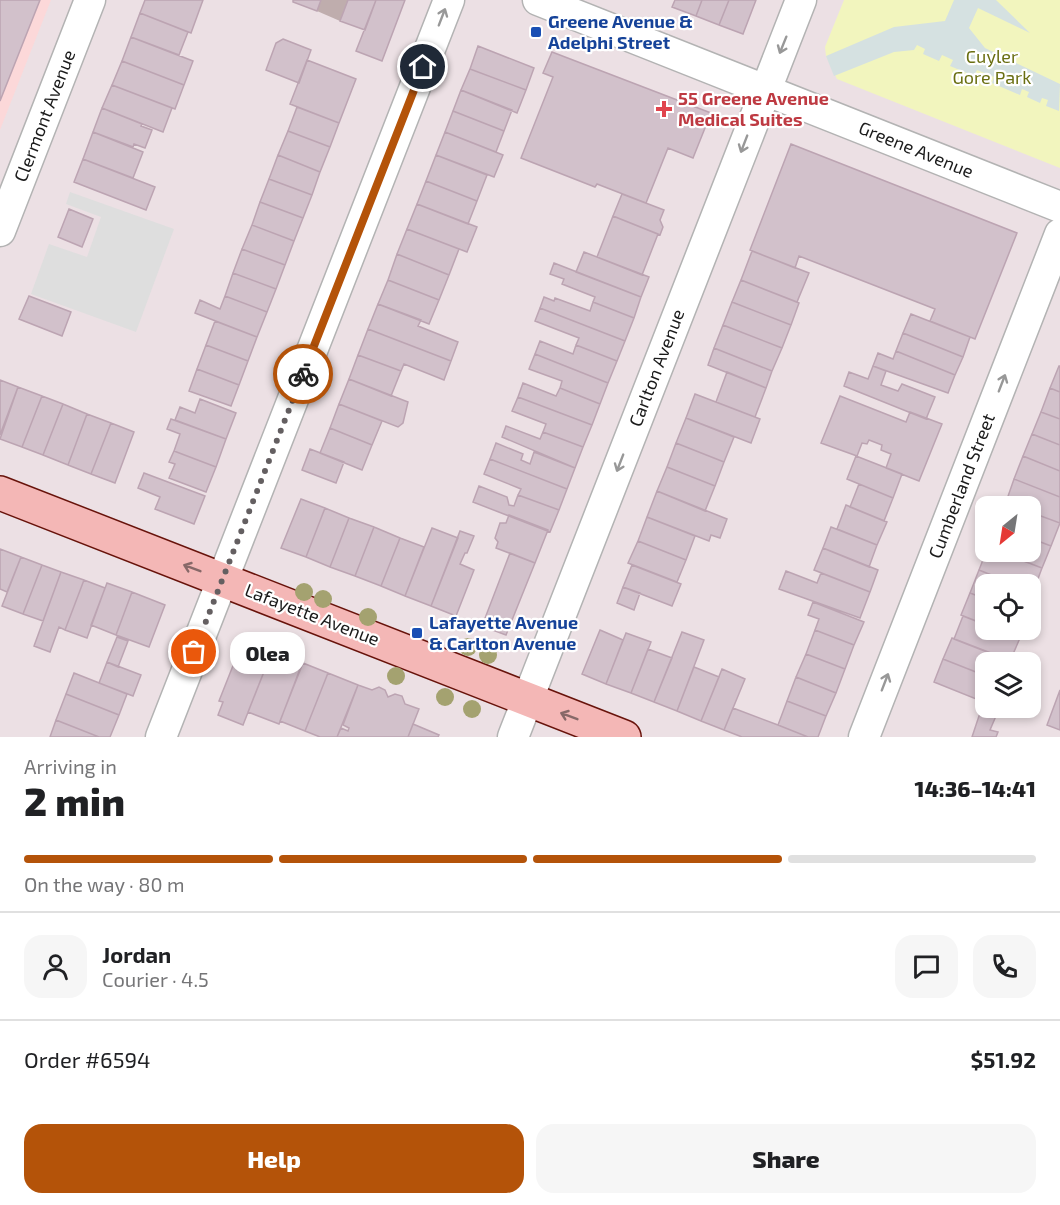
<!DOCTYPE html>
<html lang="en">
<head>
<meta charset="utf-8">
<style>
  body { margin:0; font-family:"Exo 2",sans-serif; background:#f6f6f6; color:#202124; height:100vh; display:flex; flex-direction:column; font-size:22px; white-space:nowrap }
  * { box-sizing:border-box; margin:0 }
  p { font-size:20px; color:#757577 }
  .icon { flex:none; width:33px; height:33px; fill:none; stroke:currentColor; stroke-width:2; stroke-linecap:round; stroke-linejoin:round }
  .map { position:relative; height:737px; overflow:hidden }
  .side { display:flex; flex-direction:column; background:#fff; flex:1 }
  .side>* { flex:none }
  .needle { width:39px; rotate:210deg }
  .buttons { position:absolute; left:975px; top:496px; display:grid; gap:12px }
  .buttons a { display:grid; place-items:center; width:66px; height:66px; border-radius:12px; background:#fff; box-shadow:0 3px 9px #0003; font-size:30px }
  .pin { position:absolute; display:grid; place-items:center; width:51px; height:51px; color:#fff; margin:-26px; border:3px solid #fff; border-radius:50%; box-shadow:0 2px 6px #0007 }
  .courier { position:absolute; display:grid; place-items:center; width:60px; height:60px; margin:-30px; border:4px solid #b45309; border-radius:50%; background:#fff; color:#222; box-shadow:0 2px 8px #0007 }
  .bubble { position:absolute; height:42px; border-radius:18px; background:#fff; box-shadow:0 3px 9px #0003; font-size:20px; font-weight:800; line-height:42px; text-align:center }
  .overview em { font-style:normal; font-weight:800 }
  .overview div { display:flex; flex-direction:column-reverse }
  .overview { display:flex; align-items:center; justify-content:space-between; height:102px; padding:0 24px }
  h1 { font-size:39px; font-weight:800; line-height:45px }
  .bar { display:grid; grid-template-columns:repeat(4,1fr); gap:9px 6px; align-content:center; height:72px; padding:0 24px }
  .bar i { height:8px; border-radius:4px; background:#e0e0e0 }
  .bar .current { background:#b45309 }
  .bar p { grid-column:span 4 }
  .line { display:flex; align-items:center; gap:15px; padding:0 24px; border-top:2px solid #e0e0e0 }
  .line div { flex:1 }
  .round { display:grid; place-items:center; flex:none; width:63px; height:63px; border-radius:18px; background:#f6f6f6 }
  .primary-button { display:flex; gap:12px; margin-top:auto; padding:12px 24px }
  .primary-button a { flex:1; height:69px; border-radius:18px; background:#b45309; color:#fff; font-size:24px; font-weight:800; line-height:69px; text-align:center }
  .primary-button a+a { background:#f6f6f6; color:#202124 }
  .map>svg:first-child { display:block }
  .education { fill:#fcd8d9 }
  .construction { fill:#bfadad }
  .park { fill:#f2f5be }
  .parking { fill:#dedede }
  .plaza { fill:#d5e1e1 }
  .building { fill:#d2c1cb; stroke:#bca4b2; stroke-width:1.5 }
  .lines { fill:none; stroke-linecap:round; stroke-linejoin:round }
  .street-casing { stroke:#b3b3b3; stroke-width:33 }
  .secondary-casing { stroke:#68130b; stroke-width:36 }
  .street { stroke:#fff; stroke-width:30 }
  .secondary { stroke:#f4b7b6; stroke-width:33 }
  .tree { fill:#a4a270 }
  .oneway { stroke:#989898 }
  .oneway2 { stroke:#876868 }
  .done { stroke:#645f61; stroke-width:6; stroke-dasharray:0 10.8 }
  .route { stroke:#b45309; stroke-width:8 }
  .transit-dot { fill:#1a4fb4; stroke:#fff; stroke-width:2 }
  .health-dot { fill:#e0444e; stroke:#fff; stroke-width:2 }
  .labels { text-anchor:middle; stroke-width:4.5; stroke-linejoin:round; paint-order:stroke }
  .transit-label { font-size:18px; font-weight:bold; fill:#164399; stroke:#fff; text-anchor:start }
  .park-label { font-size:18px; fill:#6a6f12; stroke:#fff }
  .health-label { font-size:18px; font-weight:bold; fill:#be3a42; stroke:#fff; text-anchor:start }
  .street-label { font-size:18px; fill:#1a1a1a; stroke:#fff }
</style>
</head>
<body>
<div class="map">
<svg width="1060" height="737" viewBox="0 0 1060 737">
  <rect width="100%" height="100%" fill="#ece0e4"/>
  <path class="education" d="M0,0H51L0,130Z"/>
  <path class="construction" d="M321,0H348L340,21L317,11Z"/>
  <path class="park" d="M844,0H1060V168L837,79L826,56L825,47Z"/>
  <path class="parking" d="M70,192L174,229L136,332L31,294L49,244L87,257L101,217L66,204Z"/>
  <path class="plaza" d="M954,0H996L1030,33L978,8L969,28L985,48L1060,84L1059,111L1046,106L1048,100L1042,98L1040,103L1027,97L1029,92L1022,89L1020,95L992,83L994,77L977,70L974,76L950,66L953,60L942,55L939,61L923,54L925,49L917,45L914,50L894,52L834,76L826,56L894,27L945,21Z"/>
  <path class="building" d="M0,0H40L0,101Z
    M145,0H203L191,33L140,13Z
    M293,0H321L317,11L293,2Z
    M348,0H376L365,30L340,21Z
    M376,0H405L382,61L356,51Z
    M675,0H702L696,16L672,7Z
    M702,0H729L719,25L696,16Z
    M729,0H756L743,34L719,25Z
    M140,13L188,32L179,55L131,37Z
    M131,37L193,61L184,85L122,61Z
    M283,39L311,50L299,83L266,70L276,43Z
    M478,46L534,68L526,90L470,69Z
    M552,52L711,113L693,158L668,148L646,203L597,184L595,187L521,158L553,77L543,73Z
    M307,60L356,79L339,123L290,104Z
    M122,61L184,85L175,109L112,85Z
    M470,69L526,90L517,113L461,90Z
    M112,85L172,108L163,132L102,108Z
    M461,90L512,110L504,131L453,111Z
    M297,107L339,123L330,147L288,131Z
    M102,108L142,124L141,126L152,130L145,148L134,144L133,147L93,132Z
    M453,111L504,131L496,152L445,132Z
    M288,131L330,147L320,172L278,155Z
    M93,132L143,152L133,178L83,159Z
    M445,132L503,155L494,177L436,155Z
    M791,144L1017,233L975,339L930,321L935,309L799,256L795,268L750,250Z
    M278,155L320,172L312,195L269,179Z
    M436,155L487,175L477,201L426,181Z
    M83,159L155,187L146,210L74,182Z
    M269,179L312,195L303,218L260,202Z
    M426,181L477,201L468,224L417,204Z
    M622,194L664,210L660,220L663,227L660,235L613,216Z
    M260,202L303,218L294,241L252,225Z
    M417,204L477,227L467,252L407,229Z
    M69,209L93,219L82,247L58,237Z
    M613,216L658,234L642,275L597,257Z
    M252,225L294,241L285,265L242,249Z
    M407,229L459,249L449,275L397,254Z
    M242,249L285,265L276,289L233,273Z
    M752,251L809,273L797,302L741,280Z
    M584,252L649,277L641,297L576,272Z
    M397,254L449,275L439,300L388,280Z
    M554,263L641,297L634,318L593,302L595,297L562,284L564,279L550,274Z
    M233,273L276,289L267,312L225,296Z
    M388,280L439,300L429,324L378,304Z
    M741,280L799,303L791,325L732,302Z
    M29,296L71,312L62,336L19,319Z
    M225,296L267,312L257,337L195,313L200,300L220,309Z
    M544,297L554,301L555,298L590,311L593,302L634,318L625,341L540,308Z
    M732,302L791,325L782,348L723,325Z
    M378,304L421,320L418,326L458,342L451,361L368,329Z
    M540,308L625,341L617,361L576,345L579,338L535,321Z
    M911,314L970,337L963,357L903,333Z
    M215,321L257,337L248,361L206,345Z
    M723,325L782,348L772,371L714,348Z
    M368,329L451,361L444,380L404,364L401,371L358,355Z
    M903,333L963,357L955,375L896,351Z
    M540,341L573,354L576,345L617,361L608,383L535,354Z
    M206,345L248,361L239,385L197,369Z
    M714,348L772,371L766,388L708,365Z
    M896,351L955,375L948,393L873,366L878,353L893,359Z
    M535,354L608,383L600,404L560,388L562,381L529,369Z
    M358,355L401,371L391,396L349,379Z
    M873,366L886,371L881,385L898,391L902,384L935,397L926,419L844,386L849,372L868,379Z
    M1059,366H1060V392L1050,388Z
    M197,369L239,385L231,406L189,391Z
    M727,372L766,388L755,417L716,402Z
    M349,379L408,402L403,423L398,427L339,404Z
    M0,380L18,387L0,435Z
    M523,383L556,396L560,388L600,404L592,425L518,397Z
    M18,387L42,396L22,447L0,439Z
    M1050,388L1060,392V419L1041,412Z
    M695,394L760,419L751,443L686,418Z
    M42,396L63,404L43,455L22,447Z
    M840,396L906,422L910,412L942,424L919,481L886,468L891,454L881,450L882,445L869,440L867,444L862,443L857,456L821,443Z
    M518,397L592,425L583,447L543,432L546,424L512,411Z
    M200,399L236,413L226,439L175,420L180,407L195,413Z
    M63,404L87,414L68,465L43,455Z
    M339,404L382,421L372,445L330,428Z
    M1041,412L1060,419V445L1032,434Z
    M87,414L111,423L91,474L68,465Z
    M686,418L734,437L724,462L676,443Z
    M171,419L226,439L216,467L174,451L180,434L167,429Z
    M111,423L134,432L115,483L91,474Z
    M506,426L540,439L543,432L583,447L575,468L502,437Z
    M330,428L372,445L362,470L320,453Z
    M1032,434L1060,445V471L1023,456Z
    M496,443L523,454L521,460L530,464L534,452L575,468L567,489L490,459Z
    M676,443L724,462L715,486L667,467Z
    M310,449L344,462L336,483L302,470Z
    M174,451L216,467L206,492L169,478L175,464L169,462Z
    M856,456L902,474L893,498L847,479Z
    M1023,456L1060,471V497L1014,479Z
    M490,459L567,489L559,510L518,495L521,489L484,474Z
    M667,467L715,486L705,511L657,491Z
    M144,473L205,496L194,524L155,509L160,497L138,488Z
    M1014,479L1060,497V523L1030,512V507H1019L1006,502Z
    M859,484L893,498L884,521L850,507Z
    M479,486L507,497L509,505L514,506L518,495L559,510L550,532L473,502Z
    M657,491L727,519L720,538L711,535L709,541L647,517Z
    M301,499L325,508L306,557L281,548Z
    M846,505L887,522L877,545L837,529Z
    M325,508L349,518L330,567L306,557Z
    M1030,512L1060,523L1051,546L1030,538Z
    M509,515L548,530L535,563L496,548L498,542L495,538L500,523H506Z
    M647,517L695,536L686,560L638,541Z
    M349,518L374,527L355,576L330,567Z
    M374,527L400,538L381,586L355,576Z
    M831,527L877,545L869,567L823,548Z
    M432,528L458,538L431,606L405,596Z
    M460,531L474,536L467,553H465L460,564L474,570L456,616L431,606Z
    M400,538L424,547L405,596L381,586Z
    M1030,538L1051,546L1042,568L1000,552H1030Z
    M638,541L686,560L677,582L628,563Z
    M823,548L878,570L870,592L814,570Z
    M0,549L21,557L7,592L0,589Z
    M986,552H1000L1042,568L1033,592L1030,591V585H1016L979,570Z
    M510,553L535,563L506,635L482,626Z
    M21,557L42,565L23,614L2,606Z
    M42,565L61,572L43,621L23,614Z
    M632,565L681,584L672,606L623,587Z
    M979,570L1016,585H986V599L970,593Z
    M786,571L817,583L821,573L870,592L860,618L779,589Z
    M61,572L84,580L65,630L59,627L50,652L34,646Z
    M84,580L105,588L87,638L65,630Z
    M107,583L132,592L116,635L91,625Z
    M623,587L640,593L634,610L617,603Z
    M132,592L165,605L149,647L116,635Z
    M970,593L986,599V625L961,615Z
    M813,602L864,622L854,645L815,630L819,619L808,615Z
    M963,616L986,625V630H998L1020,638L1010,661L954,639Z
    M600,630L623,640L606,684L582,674Z
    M815,630L854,645L845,669L806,654Z
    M682,632L704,640L677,711L654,702Z
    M626,633L651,642L631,693L606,684Z
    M117,637L128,641L118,667L107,662Z
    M244,638L273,649L243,725L218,715L223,702L219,701Z
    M952,638L1009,660L1008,663H986V676L943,659Z
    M273,649L303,661L279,724L248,712Z
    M648,649L672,658L654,702L631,693Z
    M806,654L845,669L836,693L796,677Z
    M943,659L986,676V703L934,682Z
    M107,662L141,675L133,696L99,683Z
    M303,663L328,673L305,731L280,721Z
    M694,667L719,677L701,721L677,711Z
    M722,669L745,679L724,730L701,721Z
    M74,673L127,694L119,715L66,694Z
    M328,673L358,685L337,737H320L305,731Z
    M796,677L836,693L826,716L787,701Z
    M358,685L372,690L379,687L385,690L388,697L395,694L402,696L405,704L419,709L408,737H337L341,728L348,731L349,728L343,725Z
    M1060,690V730L1047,725Z
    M66,694L119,715L110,737H99L56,720Z
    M787,701L826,716L818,737H808L778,725Z
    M733,708L778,725L808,737H742L724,730Z
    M981,710L996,716L990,730L998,732L996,737H972Z
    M56,720L99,737H50Z
    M413,724L439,735L438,737H408Z"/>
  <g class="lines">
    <g class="street-casing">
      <path id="street" d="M538,0L1060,207
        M0,231L90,0
        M161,737L449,0
        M513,737L801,0
        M864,737L1060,234"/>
    </g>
    <g class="secondary-casing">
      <path id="secondary" d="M0,493L624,737"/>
    </g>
    <use href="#street" class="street"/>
    <use href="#secondary" class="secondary"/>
  </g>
  <g class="tree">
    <circle cx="304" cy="592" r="9"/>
    <circle cx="323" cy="599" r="9"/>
    <circle cx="368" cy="617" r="9"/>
    <circle cx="468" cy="647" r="9"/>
    <circle cx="488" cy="655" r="9"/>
    <circle cx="396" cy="676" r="9"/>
    <circle cx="445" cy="697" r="9"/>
    <circle cx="472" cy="709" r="9"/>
  </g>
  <defs><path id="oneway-shaft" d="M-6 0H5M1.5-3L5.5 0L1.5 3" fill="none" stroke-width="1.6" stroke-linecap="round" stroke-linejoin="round" transform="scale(1.5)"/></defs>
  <g class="oneway">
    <use href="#oneway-shaft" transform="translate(442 17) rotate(-69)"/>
    <use href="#oneway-shaft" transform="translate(783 45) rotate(112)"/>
    <use href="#oneway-shaft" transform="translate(744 144) rotate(111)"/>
    <use href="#oneway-shaft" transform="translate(1002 383) rotate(-69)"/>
    <use href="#oneway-shaft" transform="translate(620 463) rotate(111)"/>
    <use href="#oneway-shaft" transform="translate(885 682) rotate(-69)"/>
  </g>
  <g class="oneway2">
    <use href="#oneway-shaft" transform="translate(192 568) rotate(-159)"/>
    <use href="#oneway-shaft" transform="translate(569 716) rotate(-159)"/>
  </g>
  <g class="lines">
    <path class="done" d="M194,652L303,374"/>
    <path class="route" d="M303,374L423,67"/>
  </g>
  <g class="transit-dot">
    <rect x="530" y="26" width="12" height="12" rx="3"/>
    <rect x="411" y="627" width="12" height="12" rx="3"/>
  </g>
  <path class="health-dot" d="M661 100h6v6h6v6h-6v6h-6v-6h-6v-6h6z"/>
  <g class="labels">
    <g class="transit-label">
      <text x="548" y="28">Greene Avenue &amp;<tspan x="548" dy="21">Adelphi Street</tspan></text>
      <text x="429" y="629">Lafayette Avenue<tspan x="429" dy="21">&amp; Carlton Avenue</tspan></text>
    </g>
    <g class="park-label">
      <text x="992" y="63">Cuyler<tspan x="992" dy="21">Gore Park</tspan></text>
    </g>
    <g class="health-label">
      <text x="678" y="105">55 Greene Avenue<tspan x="678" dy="21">Medical Suites</tspan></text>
    </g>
    <g class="street-label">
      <text transform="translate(45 116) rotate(-69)" y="6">Clermont Avenue</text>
      <text transform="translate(916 150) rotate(22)" y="6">Greene Avenue</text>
      <text transform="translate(657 368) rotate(-69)" y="6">Carlton Avenue</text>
      <text transform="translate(962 486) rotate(-69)" y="6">Cumberland Street</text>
      <text transform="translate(312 615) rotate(21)" y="6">Lafayette Avenue</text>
    </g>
  </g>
</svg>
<div class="buttons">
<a><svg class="needle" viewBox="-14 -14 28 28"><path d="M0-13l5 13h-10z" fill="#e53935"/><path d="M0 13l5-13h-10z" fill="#757577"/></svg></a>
<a><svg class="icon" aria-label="locate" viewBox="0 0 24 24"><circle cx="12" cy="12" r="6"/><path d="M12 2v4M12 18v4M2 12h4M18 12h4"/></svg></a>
<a><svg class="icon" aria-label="layers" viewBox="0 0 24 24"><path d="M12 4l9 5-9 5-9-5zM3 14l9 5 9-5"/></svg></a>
</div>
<div class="pin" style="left:194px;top:652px;background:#ea580c"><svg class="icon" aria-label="bag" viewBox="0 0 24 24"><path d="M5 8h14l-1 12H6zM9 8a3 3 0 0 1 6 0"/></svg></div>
<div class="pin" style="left:423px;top:67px;background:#1f2937"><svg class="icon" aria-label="home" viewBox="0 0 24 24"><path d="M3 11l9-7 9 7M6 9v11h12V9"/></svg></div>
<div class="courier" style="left:303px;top:374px"><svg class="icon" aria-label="bike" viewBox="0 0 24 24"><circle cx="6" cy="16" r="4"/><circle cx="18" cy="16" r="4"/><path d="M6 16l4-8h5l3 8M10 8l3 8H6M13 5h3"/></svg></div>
<div class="bubble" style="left:230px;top:632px;width:75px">Olea</div>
</div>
<section class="side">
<div class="overview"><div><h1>2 min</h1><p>Arriving in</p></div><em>14:36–14:41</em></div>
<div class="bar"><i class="current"></i><i class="current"></i><i class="current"></i><i></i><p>On the way · 80 m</p></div>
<div class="line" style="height:108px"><a class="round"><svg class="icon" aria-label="person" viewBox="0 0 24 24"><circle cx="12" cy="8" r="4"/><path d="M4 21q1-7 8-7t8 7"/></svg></a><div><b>Jordan</b><p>Courier · 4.5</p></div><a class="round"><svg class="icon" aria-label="chat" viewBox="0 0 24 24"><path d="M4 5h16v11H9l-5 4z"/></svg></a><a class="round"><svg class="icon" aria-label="phone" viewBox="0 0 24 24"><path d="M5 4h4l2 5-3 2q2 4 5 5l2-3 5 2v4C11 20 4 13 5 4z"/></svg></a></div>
<div class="line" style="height:78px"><div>Order #6594</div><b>$51.92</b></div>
<div class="primary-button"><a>Help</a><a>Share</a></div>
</section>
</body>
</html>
